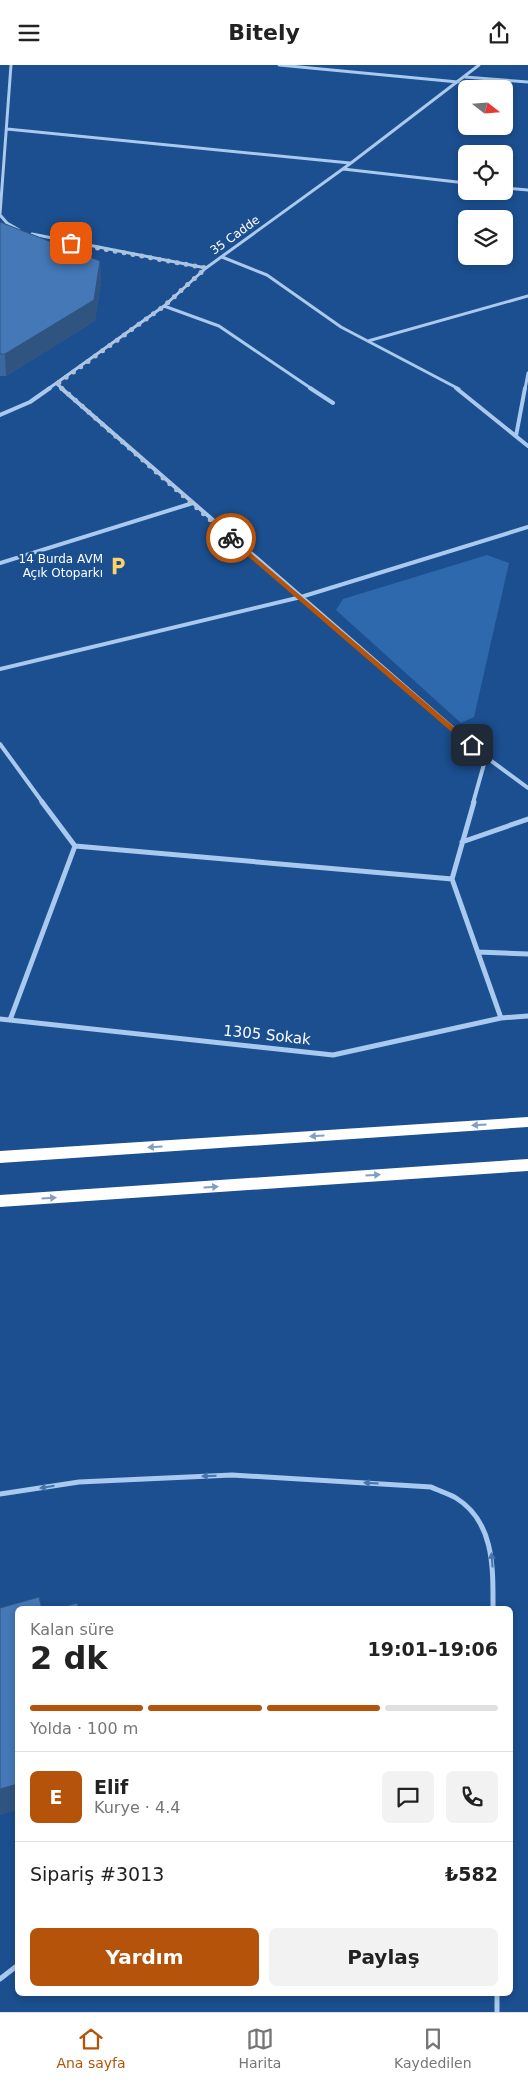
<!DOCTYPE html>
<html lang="tr">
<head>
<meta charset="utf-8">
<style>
  body { margin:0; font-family:"DejaVu Sans",sans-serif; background:#f2f2f2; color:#222; height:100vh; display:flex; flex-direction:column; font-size:19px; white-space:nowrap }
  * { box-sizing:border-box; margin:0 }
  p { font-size:16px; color:#767676 }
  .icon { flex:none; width:28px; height:28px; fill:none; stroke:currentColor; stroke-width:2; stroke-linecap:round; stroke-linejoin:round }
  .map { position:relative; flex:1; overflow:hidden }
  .side { position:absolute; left:15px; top:1541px; width:498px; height:390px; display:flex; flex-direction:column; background:#fff; border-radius:8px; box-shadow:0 2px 8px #0003 }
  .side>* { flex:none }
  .needle { width:32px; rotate:107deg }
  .controls { position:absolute; left:458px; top:15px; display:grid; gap:10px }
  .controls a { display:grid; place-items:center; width:55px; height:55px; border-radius:8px; background:#fff; box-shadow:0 2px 8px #0003; font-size:25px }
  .pin { position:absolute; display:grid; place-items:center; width:42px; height:42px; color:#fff; margin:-21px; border-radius:10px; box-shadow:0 2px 8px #0006 }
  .courier { position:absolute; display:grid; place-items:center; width:50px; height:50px; margin:-25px; border:4px solid #b45309; border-radius:50%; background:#fff; color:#222; box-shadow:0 1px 6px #0007 }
  .overview em { font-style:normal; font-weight:700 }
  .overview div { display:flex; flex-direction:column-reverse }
  .overview { display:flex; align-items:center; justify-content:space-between; height:85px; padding:0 15px }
  h1 { font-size:32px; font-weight:700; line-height:38px }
  .bar { display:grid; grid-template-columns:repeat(4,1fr); gap:8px 5px; align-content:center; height:60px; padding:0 15px }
  .bar i { height:6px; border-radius:4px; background:#e0e0e0 }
  .bar .selected { background:#b45309 }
  .bar p { grid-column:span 4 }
  .line { display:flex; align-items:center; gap:12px; padding:0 15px; border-top:1px solid #e0e0e0 }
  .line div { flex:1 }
  .round { display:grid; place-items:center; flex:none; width:52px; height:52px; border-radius:8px; background:#f2f2f2 }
  .button { display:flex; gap:10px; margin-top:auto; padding:10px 15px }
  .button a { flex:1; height:58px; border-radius:8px; background:#b45309; color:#fff; font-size:20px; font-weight:700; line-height:58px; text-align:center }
  .button a+a { background:#f2f2f2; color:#222 }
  header { display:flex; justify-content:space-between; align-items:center; height:65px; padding:0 15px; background:#fff; font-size:22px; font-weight:700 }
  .tab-bar { display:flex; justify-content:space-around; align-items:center; height:70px; border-top:1px solid #e0e0e0; background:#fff; font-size:14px; color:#767676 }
  .tab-bar a { display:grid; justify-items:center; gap:2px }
  .tab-bar .selected { color:#b45309 }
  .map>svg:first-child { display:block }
  .green { fill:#2e69ad }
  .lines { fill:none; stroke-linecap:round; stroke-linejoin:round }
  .lane { stroke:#a9c9ee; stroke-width:5 }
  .street-far2 { stroke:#a9c9ee; stroke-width:3 }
  .street-far1 { stroke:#a9c9ee; stroke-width:4 }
  .street { stroke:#a9c9ee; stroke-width:5 }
  .highway { fill:#fff; fill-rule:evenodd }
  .wall { fill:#3a679d }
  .shaded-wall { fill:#305480 }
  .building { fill:#4478b7; stroke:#305480 }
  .oneway { fill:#829ec1 }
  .oneway2 { fill:#4674ac }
  .route { fill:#b45309 }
  .done { stroke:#afc1d8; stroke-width:5; stroke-dasharray:0 9 }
  .labels { text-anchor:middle; stroke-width:5; stroke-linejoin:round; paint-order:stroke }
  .far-street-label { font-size:12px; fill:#fff; stroke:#1b4f8f }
  .far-poi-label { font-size:12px; fill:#fff; stroke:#1b4f8f; text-anchor:end }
  .street-label { font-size:15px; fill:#fff; stroke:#1b4f8f }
</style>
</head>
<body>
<header><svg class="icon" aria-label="menu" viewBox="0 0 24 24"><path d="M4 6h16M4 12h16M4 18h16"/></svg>Bitely<svg class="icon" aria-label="share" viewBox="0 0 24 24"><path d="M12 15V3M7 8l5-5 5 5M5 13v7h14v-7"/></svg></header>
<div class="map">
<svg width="528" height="1947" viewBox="0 0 528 1947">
  <rect width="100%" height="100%" fill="#1b4f8f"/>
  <path class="green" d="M487,490L509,498L474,652L461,658L336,545L343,534Z"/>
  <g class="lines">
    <path class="lane" d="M0,1429L79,1417L232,1410L431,1422C439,1426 448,1428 456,1433C495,1457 493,1504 493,1544
      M0,1914L18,1900
      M497,1929V1947"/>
    <path class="street-far2" d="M279,0L458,17
      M465,12L528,17
      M7,64L350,98
      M343,104L466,118
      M504,123L528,125
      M0,149L11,0
      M0,150L7,158L19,165
      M32,169L206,203
      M222,192L267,210L341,262L459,324
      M164,241L219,261L312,324
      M368,276L528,231
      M57,319L63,324
      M48,324L164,241L206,203L351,98L479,0
      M525,324L528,308"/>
    <path class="street-far1" d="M61,323L486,692L528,723
      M310,323L333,338
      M456,323L528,381
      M0,350L30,337L50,323
      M516,371L525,323
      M0,498L193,438
      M0,604L301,532L528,462
      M0,679L43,738
      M473,738L486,692"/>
    <path class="street" d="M474,737L452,814L501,953
      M462,777L528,754
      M75,781L452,814
      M478,887L528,889
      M0,954L333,990L501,953L528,951
      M10,955L75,781L42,737"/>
    <path class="highway" d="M528,1052V1062L0,1098V1086Z
      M528,1094V1106L0,1142V1130Z"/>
  </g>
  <path class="wall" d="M0,157L100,196L101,217L95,256L6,311H0Z"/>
  <path class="shaded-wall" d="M100,196L101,217L95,256L6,311L5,289Z
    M18,1719V1745L0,1750V1724Z"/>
  <path class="building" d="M0,157L100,196L94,235L5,289H0Z
    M39,1532L42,1544H18V1719L0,1724V1543Z
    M77,1538L79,1544H56Z"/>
  <defs><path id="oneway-solid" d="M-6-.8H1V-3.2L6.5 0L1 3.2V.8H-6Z" transform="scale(1.25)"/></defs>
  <g class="oneway">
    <use href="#oneway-solid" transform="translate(479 1060) rotate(176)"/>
    <use href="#oneway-solid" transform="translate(317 1071) rotate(176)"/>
    <use href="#oneway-solid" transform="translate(155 1082) rotate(176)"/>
    <use href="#oneway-solid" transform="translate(373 1110) rotate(-4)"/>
    <use href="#oneway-solid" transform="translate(211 1122) rotate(-4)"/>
    <use href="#oneway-solid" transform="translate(49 1133) rotate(-4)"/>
  </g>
  <g class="oneway2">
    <use href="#oneway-solid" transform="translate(209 1411) rotate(178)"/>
    <use href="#oneway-solid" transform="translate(371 1418) rotate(-177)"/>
    <use href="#oneway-solid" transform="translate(47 1422) rotate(171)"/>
    <use href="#oneway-solid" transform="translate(492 1495) rotate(-95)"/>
  </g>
  <path class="route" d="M231,471L474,679V682H469L229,475Z"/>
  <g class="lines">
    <path class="done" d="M71,178L206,203L164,241L57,319L231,473"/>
  </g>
  <defs>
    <g id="parking-bare" transform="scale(1.5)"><path d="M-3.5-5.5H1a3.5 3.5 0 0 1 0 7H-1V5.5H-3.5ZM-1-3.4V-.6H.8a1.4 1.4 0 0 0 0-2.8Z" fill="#ffd166" stroke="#1b4f8f" stroke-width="2.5" paint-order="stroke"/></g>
  </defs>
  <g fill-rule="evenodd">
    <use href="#parking-bare" x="118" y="501"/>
  </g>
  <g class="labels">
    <g class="far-street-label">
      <text transform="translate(235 170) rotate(-36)" y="4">35 Cadde</text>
    </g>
    <g class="far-poi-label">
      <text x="103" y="498">14 Burda AVM<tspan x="103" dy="14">Açık Otoparkı</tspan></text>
    </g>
    <g class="street-label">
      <text transform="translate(267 970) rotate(6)" y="5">1305 Sokak</text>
    </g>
  </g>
</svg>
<div class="controls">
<a><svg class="needle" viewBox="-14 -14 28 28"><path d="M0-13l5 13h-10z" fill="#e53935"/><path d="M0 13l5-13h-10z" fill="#767676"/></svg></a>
<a><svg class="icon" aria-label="locate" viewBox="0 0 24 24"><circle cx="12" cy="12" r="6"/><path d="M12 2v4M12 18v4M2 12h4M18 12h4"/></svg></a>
<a><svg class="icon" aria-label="layers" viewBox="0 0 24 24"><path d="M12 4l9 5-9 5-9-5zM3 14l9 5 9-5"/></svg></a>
</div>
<div class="pin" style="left:71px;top:178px;background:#ea580c"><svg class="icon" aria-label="bag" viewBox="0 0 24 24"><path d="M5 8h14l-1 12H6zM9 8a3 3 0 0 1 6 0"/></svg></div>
<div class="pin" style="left:472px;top:680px;background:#1f2937"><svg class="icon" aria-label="home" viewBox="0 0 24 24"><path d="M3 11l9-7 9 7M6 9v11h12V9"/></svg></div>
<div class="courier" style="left:231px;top:473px"><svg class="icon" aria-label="bike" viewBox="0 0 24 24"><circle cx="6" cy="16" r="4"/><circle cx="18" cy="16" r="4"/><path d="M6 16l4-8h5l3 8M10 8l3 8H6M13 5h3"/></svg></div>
<section class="side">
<div class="overview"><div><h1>2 dk</h1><p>Kalan süre</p></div><em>19:01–19:06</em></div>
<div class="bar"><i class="selected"></i><i class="selected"></i><i class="selected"></i><i></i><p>Yolda · 100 m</p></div>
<div class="line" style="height:90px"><b class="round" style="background:#b45309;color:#fff">E</b><div><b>Elif</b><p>Kurye · 4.4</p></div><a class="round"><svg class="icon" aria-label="chat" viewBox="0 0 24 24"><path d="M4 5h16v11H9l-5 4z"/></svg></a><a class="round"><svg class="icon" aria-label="phone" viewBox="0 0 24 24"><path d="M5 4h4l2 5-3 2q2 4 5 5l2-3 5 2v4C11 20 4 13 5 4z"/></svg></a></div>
<div class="line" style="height:65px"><div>Sipariş #3013</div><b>₺582</b></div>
<div class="button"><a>Yardım</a><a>Paylaş</a></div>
</section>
</div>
<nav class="tab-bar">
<a class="selected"><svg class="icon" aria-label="home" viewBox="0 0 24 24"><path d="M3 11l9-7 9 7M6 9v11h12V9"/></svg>Ana sayfa</a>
<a><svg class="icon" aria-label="map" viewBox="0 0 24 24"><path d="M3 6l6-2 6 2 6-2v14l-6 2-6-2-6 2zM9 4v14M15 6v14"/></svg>Harita</a>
<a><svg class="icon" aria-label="saved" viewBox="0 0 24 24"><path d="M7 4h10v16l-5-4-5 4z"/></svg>Kaydedilen</a>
</nav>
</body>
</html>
